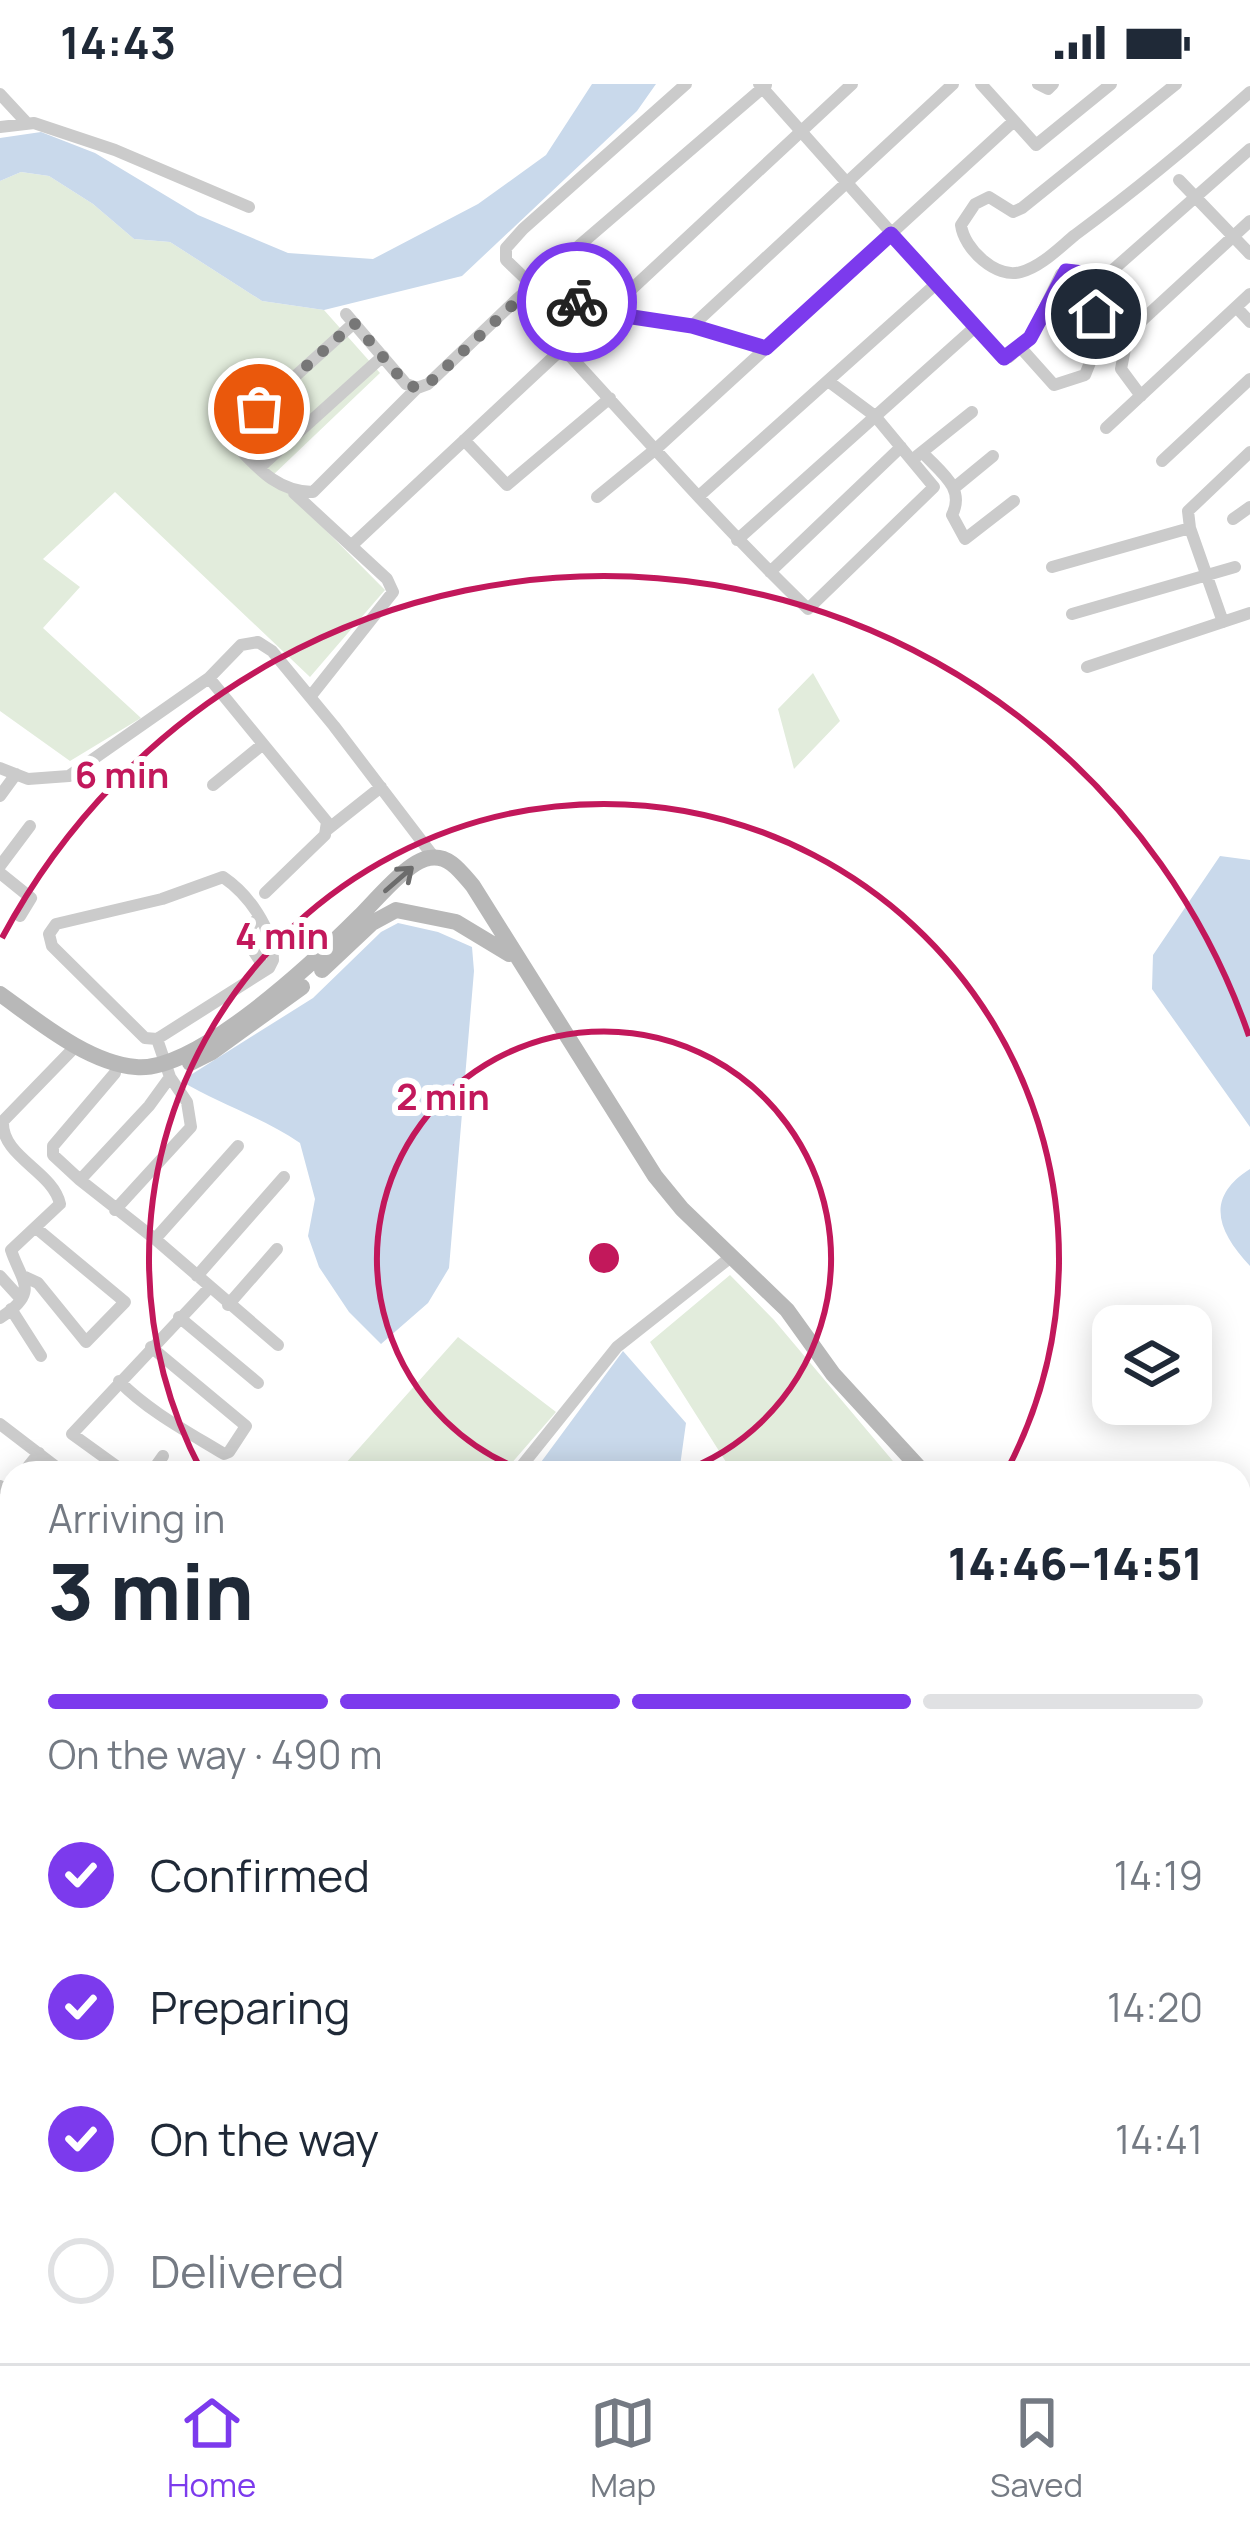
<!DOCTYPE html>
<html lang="en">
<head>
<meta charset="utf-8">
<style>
  body { margin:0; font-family:Manrope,sans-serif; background:#f2f2f3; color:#1f2937; height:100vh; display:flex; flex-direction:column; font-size:45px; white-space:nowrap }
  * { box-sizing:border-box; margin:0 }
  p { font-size:39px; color:#747a83 }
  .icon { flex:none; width:66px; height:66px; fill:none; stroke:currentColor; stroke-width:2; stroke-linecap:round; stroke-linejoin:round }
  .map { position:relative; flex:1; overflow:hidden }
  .side { position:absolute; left:0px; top:1377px; width:1251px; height:903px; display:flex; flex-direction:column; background:#fff; border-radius:36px 36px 0 0; box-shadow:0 6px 30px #0003 }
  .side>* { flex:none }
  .controls { position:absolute; left:1092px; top:1221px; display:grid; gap:24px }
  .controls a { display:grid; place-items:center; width:120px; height:120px; border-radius:24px; background:#fff; box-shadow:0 6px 30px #0003; font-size:60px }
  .pin { position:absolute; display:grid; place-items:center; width:102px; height:102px; color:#fff; margin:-51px; border:6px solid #fff; border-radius:50%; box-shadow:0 3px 12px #0007 }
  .courier { position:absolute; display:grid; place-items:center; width:120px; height:120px; margin:-60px; border:9px solid #7c3aed; border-radius:50%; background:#fff; color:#222; box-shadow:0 3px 15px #0007 }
  .headline em { font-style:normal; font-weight:800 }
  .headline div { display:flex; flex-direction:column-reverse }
  .headline { display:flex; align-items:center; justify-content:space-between; height:204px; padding:0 48px }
  h1 { font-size:78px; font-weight:800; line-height:90px }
  .bar { display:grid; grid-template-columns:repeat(4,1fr); gap:18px 12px; align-content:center; height:144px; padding:0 48px }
  .bar i { height:15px; border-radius:9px; background:#e0e1e3 }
  .bar .active { background:#7c3aed }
  .bar p { grid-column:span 4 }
  ol { padding:0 48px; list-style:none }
  li { display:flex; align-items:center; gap:36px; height:132px }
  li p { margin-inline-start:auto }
  li .icon { padding:12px; border-radius:50%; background:#7c3aed; color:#fff; stroke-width:4 }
  li:last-child { color:#747a83 }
  li i { width:66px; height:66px; border:6px solid #e0e1e3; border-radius:50% }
  .status { display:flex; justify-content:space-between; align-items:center; height:84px; padding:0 60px; background:#fff; direction:ltr }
  .status svg { height:33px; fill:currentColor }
  .tabs { display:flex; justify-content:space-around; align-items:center; height:168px; border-top:3px solid #e0e1e3; background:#fff; font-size:33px; color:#747a83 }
  .tabs a { display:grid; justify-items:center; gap:6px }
  .tabs .active { color:#7c3aed }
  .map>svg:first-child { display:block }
  .green { fill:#e2ecdc }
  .water { fill:#c9d9eb }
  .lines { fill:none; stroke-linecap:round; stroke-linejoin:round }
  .street { stroke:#cbcbcb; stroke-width:12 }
  .secondary { stroke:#b8b8b8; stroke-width:16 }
  .oneway { stroke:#6c6c6c }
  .done { stroke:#777; stroke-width:12; stroke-dasharray:0 21.6 }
  .route { stroke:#7c3aed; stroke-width:15 }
  .ring { fill:none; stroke:#c2185b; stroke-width:6 }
  .centre { fill:#c2185b; stroke:#fff; stroke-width:6 }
  .ring-label { font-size:36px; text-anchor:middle; font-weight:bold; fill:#c2185b; stroke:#fff; stroke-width:12; stroke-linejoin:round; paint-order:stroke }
</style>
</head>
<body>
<div class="status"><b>14:43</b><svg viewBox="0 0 49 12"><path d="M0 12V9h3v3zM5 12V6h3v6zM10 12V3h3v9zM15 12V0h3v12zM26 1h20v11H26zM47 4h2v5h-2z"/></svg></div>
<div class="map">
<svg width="1250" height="2279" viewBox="0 0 1250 2279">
  <rect width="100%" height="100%" fill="#fff"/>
  <path class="green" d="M21,88L49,92L93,120L134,155L170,158L262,217L324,226L380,289L272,392L385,506L310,593L115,408L43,475L80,503L43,544L141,634L70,677L0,627V97Z
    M813,589L840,637L794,685L778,625Z
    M730,1191L774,1236L903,1389H733L650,1258Z
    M458,1253L556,1328L503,1389H337Z
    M12,1516V1978L8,1981L12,1986V2268H66L55,2279H0V1693L8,1680L0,1671V1525Z
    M1250,1561V1982L1239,1963V1571Z
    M1250,2155V2279H1070L1088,2268H1239V2162Z
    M272,2268H345L342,2279H285Z
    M830,2268H975L987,2279H818Z"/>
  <path class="water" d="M592,0H656L637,27L462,192L324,226L262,217L170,158L134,155L93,120L49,92L21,88L0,97V54L41,48L95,69L198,131L288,169L373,175L478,120L546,71Z
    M1220,772L1250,776V1043L1152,905L1153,871Z
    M398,839L438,848L472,863L474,887L449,1184L428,1219L381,1260L349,1228L319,1183L308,1152L315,1115L300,1059C263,1034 220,1020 181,997L313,914L381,848Z
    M1250,1085V1182C1218,1148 1204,1114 1250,1085Z
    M623,1267L686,1339L679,1389H533Z"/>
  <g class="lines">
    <path class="street" d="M686,0L523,145L506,164V176L533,202L606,229L692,242L765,264
      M759,0L1001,272L1009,273L1030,254L1061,190L1071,186L1083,189L1096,230L1105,241L1085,291L1054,301L1020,263
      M981,0L1036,61L1111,0
      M1038,0L1048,5L1053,0
      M1176,0L1022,124L1013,128L989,113L975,120L961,141C964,165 996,195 1021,188C1041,183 1060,163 1075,151C1136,106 1194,58 1250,8
      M0,10L26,38
      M0,43L34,39L115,66L249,123
      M1179,96L1250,170
      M1090,206L1250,65
      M517,215C615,318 706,427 808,525L934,403L875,332L828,297
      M1236,223L1250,238
      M606,229L852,0
      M346,230L406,300L417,304L428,300L517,215L766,1
      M354,239L228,353C254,379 274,408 313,408L417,304
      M692,242L953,0
      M1141,312L1121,285L1127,254L1137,241L1250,137
      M1106,344L1250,210
      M464,356L507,401L610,314
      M922,368C940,388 966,404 952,431L965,455L1014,417
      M917,372L972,328
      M1162,377L1250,295
      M259,384L383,272
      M954,404L993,372
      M294,409L387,495L393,508L310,613
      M699,412L936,200
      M597,413L657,364L1014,37
      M1233,435L1250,423
      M737,456L974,244
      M351,462L563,264
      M1052,483L1190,444
      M770,488L901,363
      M1072,530L1235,483
      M1223,538L1190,444L1188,427L1250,368
      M1087,583L1250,529
      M209,594L327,738L325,751L265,809
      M0,684L28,695L69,692L209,594L241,561L258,558L272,567L334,642L433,772
      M213,701L263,660
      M0,712L16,690
      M328,745L381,703
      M0,782L30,742
      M0,789L31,814L20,832
      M223,793C248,810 273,844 273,876L269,884L157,955L145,954L52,862L49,850L56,840L162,815Z
      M259,833L243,851L266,886
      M157,955L170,993L149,1022L80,1096L155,1155L278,1261
      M80,1096L53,1071V1062L115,989
      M115,1126L191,1043L187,1018L170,993
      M155,1155L238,1062
      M0,1192L20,1214
      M197,1192L284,1093
      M25,1193L38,1199L86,1258L125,1218L36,1144
      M228,1221L277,1165
      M11,1225L41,1272
      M179,1233L258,1299
      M0,1234C41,1208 21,1197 11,1166L60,1120C53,1087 1,1073 3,1037L71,967
      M119,1297C148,1327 188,1348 224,1370L229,1368L246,1342L151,1263
      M0,1340L64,1389
      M23,1389L39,1369
      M126,1389L72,1350L210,1203
      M151,1389L163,1372
      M516,1389L617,1263L731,1173
      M0,1402L12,1411
      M0,1459L12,1469
      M0,1503L12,1494
      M1239,2143L1250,2136"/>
    <path class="secondary" d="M322,886L372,839L396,826L456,838L509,870
      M0,910C38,937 88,979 136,983C197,989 318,874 360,832C375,817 408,777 429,774C449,770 461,788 473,802L655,1092L682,1125L787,1226L833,1290L924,1389
      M190,979L212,968L302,903
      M1239,1560L1250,1550
      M1239,1991L1250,2010"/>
  </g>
  <defs><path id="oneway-shaft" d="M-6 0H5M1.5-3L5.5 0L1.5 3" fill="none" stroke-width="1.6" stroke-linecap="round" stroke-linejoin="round" transform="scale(3)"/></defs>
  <use class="oneway" href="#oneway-shaft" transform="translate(399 795) rotate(-41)"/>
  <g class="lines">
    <path class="done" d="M259,325L354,239L406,300L417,304L428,300L533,202L577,218"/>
    <path class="route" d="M577,218L606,229L692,242L766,264L891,150L1004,274L1030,254L1066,187L1083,189L1096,230"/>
  </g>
  <g class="ring">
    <path d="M530 1389A227 227 0 1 1 678 1389"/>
    <path d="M202 1388A455 455 0 1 1 1006 1388"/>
    <path d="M2 854A682 682 0 0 1 1249 952"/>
  </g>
  <circle cx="604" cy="1174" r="18" class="centre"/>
  <g class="ring-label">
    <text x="122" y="704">6 min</text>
    <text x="282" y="865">4 min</text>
    <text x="443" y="1026">2 min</text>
  </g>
</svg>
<div class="controls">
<a><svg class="icon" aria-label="layers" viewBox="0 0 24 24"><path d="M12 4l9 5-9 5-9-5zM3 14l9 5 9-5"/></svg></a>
</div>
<div class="pin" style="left:259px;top:325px;background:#ea580c"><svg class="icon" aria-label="bag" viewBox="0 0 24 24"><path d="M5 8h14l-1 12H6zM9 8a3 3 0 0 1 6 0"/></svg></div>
<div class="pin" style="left:1096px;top:230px;background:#1f2937"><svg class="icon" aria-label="home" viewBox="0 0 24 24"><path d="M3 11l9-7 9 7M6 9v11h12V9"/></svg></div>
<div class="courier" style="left:577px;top:218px"><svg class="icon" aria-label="bike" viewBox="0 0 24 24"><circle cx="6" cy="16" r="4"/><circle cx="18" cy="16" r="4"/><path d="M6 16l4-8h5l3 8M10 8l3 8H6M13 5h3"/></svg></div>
<section class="side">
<div class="headline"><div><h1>3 min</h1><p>Arriving in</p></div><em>14:46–14:51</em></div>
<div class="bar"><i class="active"></i><i class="active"></i><i class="active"></i><i></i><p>On the way · 490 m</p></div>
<ol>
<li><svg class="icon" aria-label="check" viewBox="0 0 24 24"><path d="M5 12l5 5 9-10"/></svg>Confirmed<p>14:19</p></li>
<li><svg class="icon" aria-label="check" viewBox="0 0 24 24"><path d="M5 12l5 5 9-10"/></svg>Preparing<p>14:20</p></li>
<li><svg class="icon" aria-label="check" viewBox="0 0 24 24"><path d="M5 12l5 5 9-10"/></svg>On the way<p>14:41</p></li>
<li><i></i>Delivered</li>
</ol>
</section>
</div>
<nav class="tabs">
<a class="active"><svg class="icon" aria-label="home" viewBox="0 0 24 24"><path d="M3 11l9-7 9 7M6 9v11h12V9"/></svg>Home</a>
<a><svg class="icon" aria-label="map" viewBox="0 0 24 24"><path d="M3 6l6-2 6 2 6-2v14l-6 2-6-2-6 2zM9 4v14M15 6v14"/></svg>Map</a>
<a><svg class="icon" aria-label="saved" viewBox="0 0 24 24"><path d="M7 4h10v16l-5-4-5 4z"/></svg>Saved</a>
</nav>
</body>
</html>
